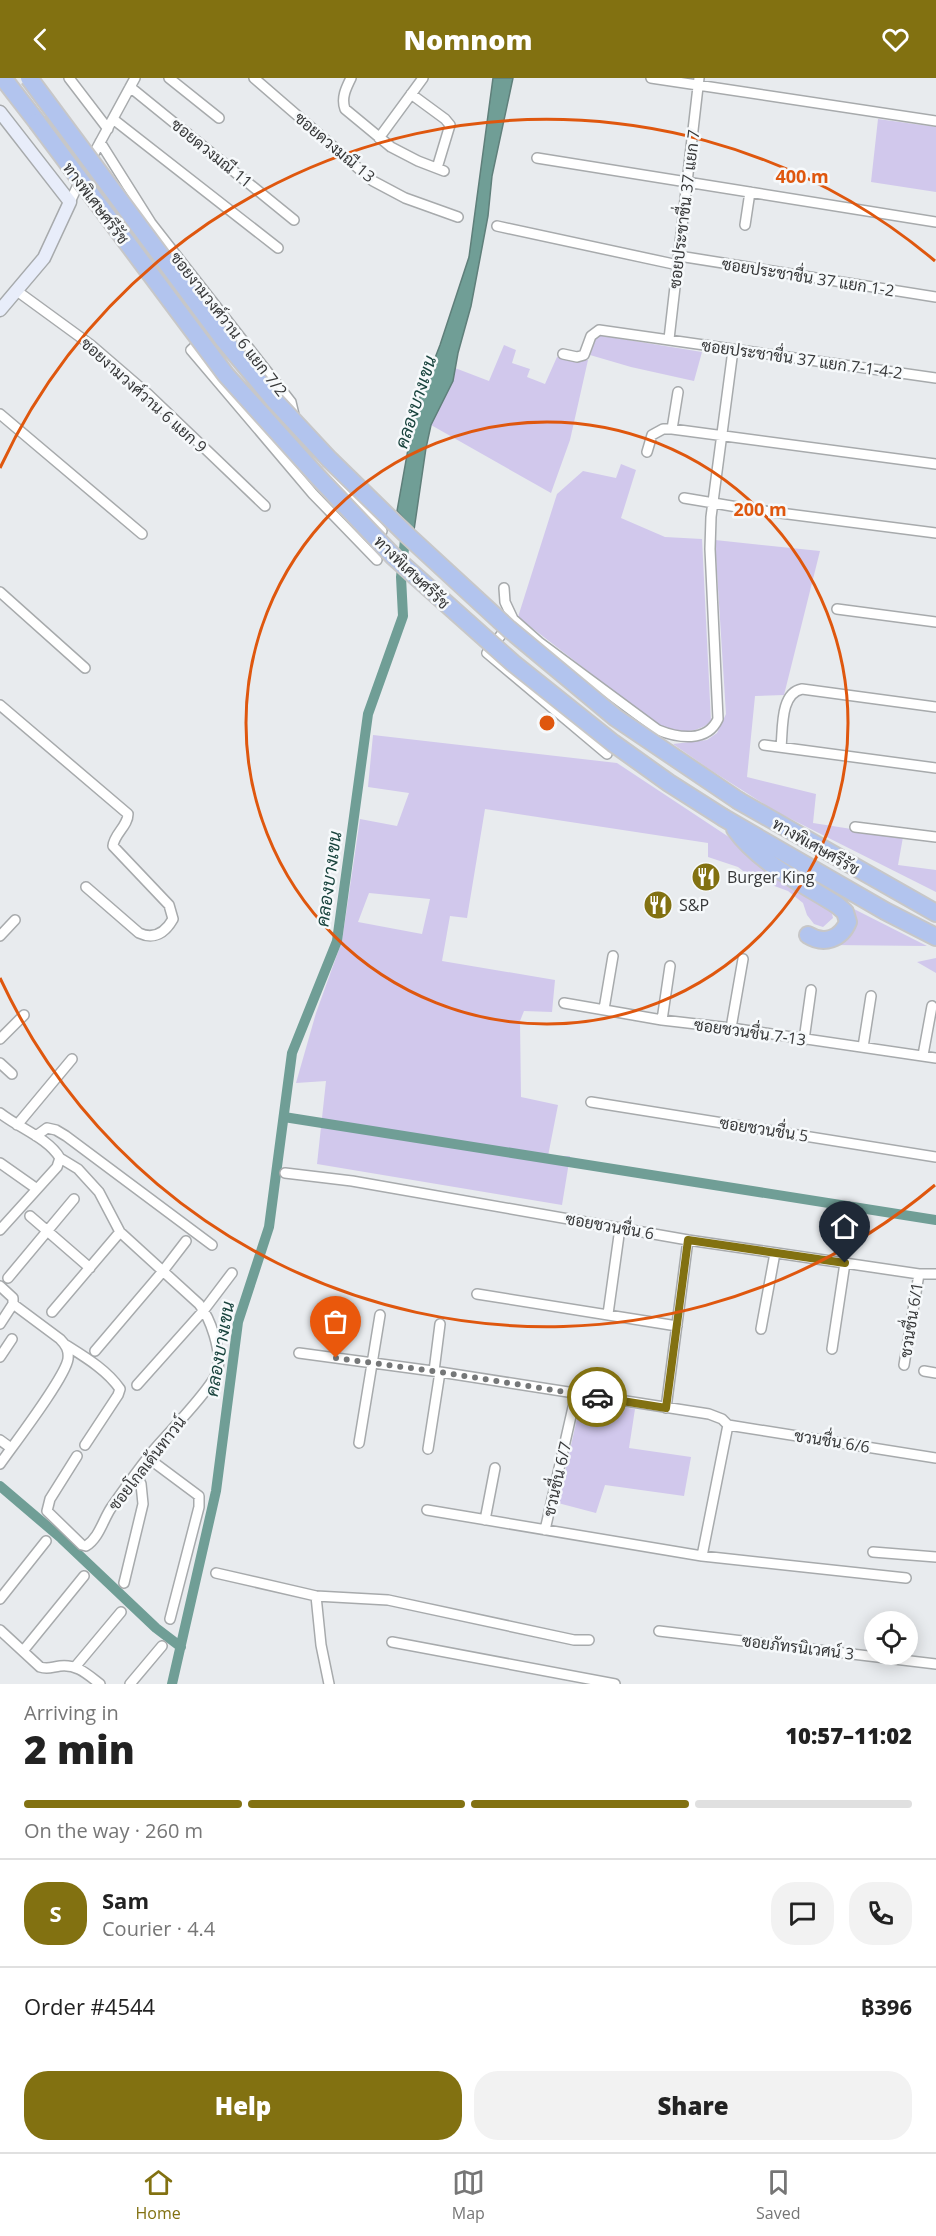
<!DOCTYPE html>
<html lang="en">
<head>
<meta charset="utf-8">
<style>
  body { margin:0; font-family:"Open Sans",Sarabun,sans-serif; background:#f2f2f2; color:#222; height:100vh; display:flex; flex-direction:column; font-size:22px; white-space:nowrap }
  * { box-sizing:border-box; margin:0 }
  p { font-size:20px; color:#767676 }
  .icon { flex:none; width:33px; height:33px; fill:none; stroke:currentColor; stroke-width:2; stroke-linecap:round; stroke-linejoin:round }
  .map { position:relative; height:1606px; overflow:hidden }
  .sheet { display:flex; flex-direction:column; background:#fff; flex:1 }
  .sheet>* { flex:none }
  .tools { position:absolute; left:864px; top:1533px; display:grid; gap:12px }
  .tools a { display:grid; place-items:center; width:54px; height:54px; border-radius:50%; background:#fff; box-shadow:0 3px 15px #0003; font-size:30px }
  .pin { position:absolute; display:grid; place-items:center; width:51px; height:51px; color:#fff; margin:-62px -26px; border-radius:50% 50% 50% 0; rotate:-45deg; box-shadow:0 0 6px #0007 }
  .pin .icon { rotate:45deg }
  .courier { position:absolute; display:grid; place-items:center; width:60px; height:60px; margin:-30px; border:4px solid #827111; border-radius:50%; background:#fff; color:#222; box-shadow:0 2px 8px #0007 }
  .summary em { font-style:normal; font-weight:800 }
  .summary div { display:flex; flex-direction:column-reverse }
  .summary { display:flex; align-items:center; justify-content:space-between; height:102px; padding:0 24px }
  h1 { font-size:39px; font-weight:800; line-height:45px }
  .bar { display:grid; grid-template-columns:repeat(4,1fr); gap:9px 6px; align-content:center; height:72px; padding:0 24px }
  .bar i { height:8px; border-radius:4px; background:#e0e0e0 }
  .bar .current { background:#827111 }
  .bar p { grid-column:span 4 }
  .line { display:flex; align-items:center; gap:15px; padding:0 24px; border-top:2px solid #e0e0e0 }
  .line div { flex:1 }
  .round { display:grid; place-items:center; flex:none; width:63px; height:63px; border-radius:24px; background:#f2f2f2 }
  .primary-button { display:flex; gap:12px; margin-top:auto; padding:12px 24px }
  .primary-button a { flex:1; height:69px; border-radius:24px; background:#827111; color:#fff; font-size:24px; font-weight:800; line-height:69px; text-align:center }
  .primary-button a+a { background:#f2f2f2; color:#222 }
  header { display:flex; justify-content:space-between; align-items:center; height:78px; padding:0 24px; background:#827111; color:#fff; font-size:27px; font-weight:800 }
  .menu { display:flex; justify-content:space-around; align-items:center; height:84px; border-top:2px solid #e0e0e0; background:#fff; font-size:16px; color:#767676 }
  .menu a { display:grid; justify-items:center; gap:3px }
  .menu .current { color:#827111 }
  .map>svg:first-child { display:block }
  .green { fill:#d1c8ec; fill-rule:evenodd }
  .water { fill:#709e96; stroke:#5f7f7a; stroke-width:1.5 }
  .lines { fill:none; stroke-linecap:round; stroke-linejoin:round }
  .canal { stroke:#709e96; stroke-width:10 }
  .street-casing { stroke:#a7aaac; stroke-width:12 }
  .secondary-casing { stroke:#a7aaac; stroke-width:15 }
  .highway-casing { stroke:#c7c7c8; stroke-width:20 }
  .street { stroke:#fff; stroke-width:9 }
  .secondary { stroke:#e8edfa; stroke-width:12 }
  .highway { stroke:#b2c4ee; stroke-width:16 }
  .highway-bridge-casing { stroke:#c7c7c8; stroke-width:20; stroke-linecap:butt }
  .highway-bridge { stroke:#b2c4ee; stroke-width:16 }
  .done { stroke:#757778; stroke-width:6; stroke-dasharray:0 10.8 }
  .route { stroke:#827111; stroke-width:8 }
  .ring { fill:none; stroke:#df570e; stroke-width:3 }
  .labels { text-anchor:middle; stroke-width:5; stroke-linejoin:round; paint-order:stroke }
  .street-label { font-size:16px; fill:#373839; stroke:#f6f9fb }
  .poi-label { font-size:16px; fill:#373839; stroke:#f6f9fb; text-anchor:start }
  .water-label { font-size:18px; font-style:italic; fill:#18433d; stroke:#f6f9fb }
  .centre { fill:#df570e; stroke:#f6f9fb; stroke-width:3 }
  .ring-label { font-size:18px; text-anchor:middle; font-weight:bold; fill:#df570e; stroke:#f6f9fb; stroke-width:5; stroke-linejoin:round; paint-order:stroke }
</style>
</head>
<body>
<header><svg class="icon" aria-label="back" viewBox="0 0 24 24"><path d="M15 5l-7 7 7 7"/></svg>Nomnom<svg class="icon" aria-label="heart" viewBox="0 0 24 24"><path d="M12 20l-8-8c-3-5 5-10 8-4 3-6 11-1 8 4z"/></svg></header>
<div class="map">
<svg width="936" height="1606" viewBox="0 0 936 1606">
  <rect width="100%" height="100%" fill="#e8ebee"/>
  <path class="green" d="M878,41L936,49V114L871,104Z
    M597,257L702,274L694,303L631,289L590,277Z
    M504,267L516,272L512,285L530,291L527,299L545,306L557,279L588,282L570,362L551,415L431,347L453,303L455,290L489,303Z
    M621,386L636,392L621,440L665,459L702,461L711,644C696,655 678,656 660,649L518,539L557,416L583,393L616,400Z
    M715,462L820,473L784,617L755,618L747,699L816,716L813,745L903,759L898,787L936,792V814L775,733L712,693L673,666L707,662L717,655L726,636Z
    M373,657L617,685L830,826L833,840L823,849L814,846L807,837L803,825L788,813L752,800L738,789L708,779V765L485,731L467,840L450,838L442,883L555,902L552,934L524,933L520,943L521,1019L558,1027L548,1078H570L562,1127L317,1086L326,1003L296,1005L316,935L342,863L360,741L397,748L409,715L368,709ZM369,815L430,821L422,856L358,844Z
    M854,831L927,868L832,867L854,853L856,840Z
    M936,880V895L917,884Z
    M581,1323L635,1331L629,1370L691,1379L684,1418L605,1407L596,1435L558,1425Z"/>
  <path class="water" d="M493,0H513L492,98L488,138L471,228L458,275L453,303L431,347L426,370L414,452L397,433L415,332L440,267L469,179Z"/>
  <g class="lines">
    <path class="canal" d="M284,1039L936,1142
      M0,1408L61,1460L156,1550L181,1569
      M172,1606L216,1413L238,1244L269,1149L292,975L337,863L368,636L403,538L401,499L406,452"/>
    <g class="street-casing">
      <path id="street" d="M69,0L108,51
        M169,0L219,40
        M254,0L373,103L405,120L458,139
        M351,0C346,10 341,20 345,31L391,69L418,83L444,93
        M651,0L936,43
        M130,9L294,142
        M411,16L445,41L450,47L437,90
        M113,41L278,170
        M379,60L423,0
        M100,64L151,145L291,324L295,341
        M537,80L936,144
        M70,124L85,92L135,0
        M745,147L750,114
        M497,148L678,187
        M679,178L936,219
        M17,213L91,267L149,317L265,428
        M203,261L191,272L313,416L377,482
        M669,261L699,0
        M563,276L577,279L584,277L591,258L599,252L936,300
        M0,336L142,456
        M672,351L678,314
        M647,374L652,357L663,351H672L936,386
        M314,376L382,453
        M684,420L749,431L936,455
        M504,510L505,524L513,541L539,564L658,652C678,660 707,665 718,641L710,471L711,439L733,272
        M0,514L85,590
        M837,531L936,544
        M508,548L487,575L607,676
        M0,627L128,736C128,748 114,756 113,768L169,827L173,841C165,855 154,862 139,855L86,809
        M764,667L936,690
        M781,669C783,651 780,615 802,611L936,629
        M855,749L936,759
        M0,858L15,842
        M564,925L662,942L731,950L936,980
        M604,931L613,878
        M662,942L670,888
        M731,950L743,881
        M0,961L24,937
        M804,962L811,912
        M863,969L871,918
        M923,977L932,928
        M0,985L12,996
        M591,1024L936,1079
        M0,1035C19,1050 48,1060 60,1080L57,1089L0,1152
        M17,1047L72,981
        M36,1058L47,1050L56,1052L66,1058L212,1167
        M60,1080L78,1091L99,1114L120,1154L199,1226C211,1241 221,1272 218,1291C216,1307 165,1358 152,1374C138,1392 124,1411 111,1430C103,1442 99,1460 86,1468L82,1467L47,1433L50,1421L77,1378
        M0,1085L37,1111
        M285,1095L352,1103L688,1162L919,1196H936
        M30,1138L90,1190
        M8,1200L74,1121
        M0,1208L13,1220V1226L0,1246
        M477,1216L677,1248
        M52,1234L120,1154
        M608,1236L620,1150
        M761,1251L775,1175
        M66,1267C85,1279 107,1292 120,1311L118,1317L85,1367
        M832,1271L845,1185
        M95,1273L163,1193L186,1163
        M299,1275L440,1294L709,1336L722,1341L728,1347
        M0,1279L12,1261
        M904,1287L919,1196
        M434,1293L440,1246
        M924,1293L936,1295
        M137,1307L204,1232L232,1195
        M666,1330L688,1162
        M728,1347L936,1380
        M0,1362L11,1370
        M359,1365L380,1237
        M428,1371L440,1294
        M148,1380L199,1418V1429L170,1541
        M0,1386C14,1366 65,1300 68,1281C69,1272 66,1267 60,1261L13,1226
        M427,1432L702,1478L906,1500
        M485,1442L495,1390
        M545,1452L576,1316
        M873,1474L936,1479
        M702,1478L728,1347
        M216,1495L316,1518L388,1522L574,1562H589
        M124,1505L143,1426L141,1406L136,1396
        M316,1518L321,1567L329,1606
        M0,1521L46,1463
        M0,1552L40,1589C48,1592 52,1589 60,1588C77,1586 87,1596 100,1606
        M659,1553L936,1586
        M392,1564L615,1606
        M23,1573L84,1498
        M75,1589L121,1534
        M130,1606L162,1568"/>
    </g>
    <g class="secondary-casing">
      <path id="secondary" d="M0,34L70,124L44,180L0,232"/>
    </g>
    <g class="highway-casing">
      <path id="highway" d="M3,0L37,44
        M739,723L936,835
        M724,740L885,833L936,859
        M735,751C759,785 802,805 837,827L845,834L848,844C841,861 824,867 808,857"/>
    </g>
    <use href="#street" class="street"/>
    <use href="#secondary" class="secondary"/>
    <use href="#highway" class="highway"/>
    <g class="highway-bridge-casing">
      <path id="highway-bridge" d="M29,0L223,261L275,323L329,381L407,457L509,551L616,640L739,723
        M37,44L226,297L318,399L394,479L513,585L613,665L669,705L724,740"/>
    </g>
    <use href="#highway-bridge" class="highway-bridge"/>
  </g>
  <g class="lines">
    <path class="done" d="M336,1280L440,1294L597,1319"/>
    <path class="route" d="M597,1319L666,1330L688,1162L845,1185"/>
  </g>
  <g class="ring">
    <circle cx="547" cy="645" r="301"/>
    <path d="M935 1107A603 603 0 0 1 0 900M0 390A603 603 0 0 1 935 183"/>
  </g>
  <defs>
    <g id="restaurant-disc" transform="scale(1.5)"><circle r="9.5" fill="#827111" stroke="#f6f9fb"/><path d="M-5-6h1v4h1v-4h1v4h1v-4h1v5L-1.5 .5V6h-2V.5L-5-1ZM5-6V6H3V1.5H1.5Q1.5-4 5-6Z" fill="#fff"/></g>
  </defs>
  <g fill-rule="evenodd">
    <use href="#restaurant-disc" x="706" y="799"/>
    <use href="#restaurant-disc" x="658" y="827"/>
  </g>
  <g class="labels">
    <g class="street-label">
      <text transform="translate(335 69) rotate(40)" y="6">ซอยดวงมณี 13</text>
      <text transform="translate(212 75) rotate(39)" y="6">ซอยดวงมณี 11</text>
      <text transform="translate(96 125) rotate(53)" y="6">ทางพิเศษศรีรัช</text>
      <text transform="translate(684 131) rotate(-83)" y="6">ซอยประชาชื่น 37 แยก 7</text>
      <text transform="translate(808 199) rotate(9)" y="6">ซอยประชาชื่น 37 แยก 1-2</text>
      <text transform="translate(229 246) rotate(52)" y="6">ซอยงามวงศ์วาน 6 แยก 7/2</text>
      <text transform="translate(802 281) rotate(8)" y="6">ซอยประชาชื่น 37 แยก 7-1-4-2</text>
      <text transform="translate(144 317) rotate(42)" y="6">ซอยงามวงศ์วาน 6 แยก 9</text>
      <text transform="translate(412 494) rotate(44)" y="6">ทางพิเศษศรีรัช</text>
      <text transform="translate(816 768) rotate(30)" y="6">ทางพิเศษศรีรัช</text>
      <text transform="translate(750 954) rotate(8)" y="6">ซอยชวนชื่น 7-13</text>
      <text transform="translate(764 1051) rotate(9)" y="6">ซอยชวนชื่น 5</text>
      <text transform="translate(610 1148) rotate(10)" y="6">ซอยชวนชื่น 6</text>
      <text transform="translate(911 1242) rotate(-81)" y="6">ชวนชื่น 6/1</text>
      <text transform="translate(832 1363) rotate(9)" y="6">ชวนชื่น 6/6</text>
      <text transform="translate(147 1385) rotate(-52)" y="6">ซอยโกลเด้นทาวน์</text>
      <text transform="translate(557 1401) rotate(-77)" y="6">ชวนชื่น 6/7</text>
      <text transform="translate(798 1569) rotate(7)" y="6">ซอยภัทรนิเวศน์ 3</text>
    </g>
    <g class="poi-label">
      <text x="727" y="805">Burger King</text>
      <text x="679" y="833">S&amp;P</text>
    </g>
    <g class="water-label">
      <text transform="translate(416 324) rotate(-72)" y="6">คลองบางเขน</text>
      <text transform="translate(329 801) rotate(-82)" y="6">คลองบางเขน</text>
      <text transform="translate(220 1271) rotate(-80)" y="6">คลองบางเขน</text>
    </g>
  </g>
  <circle cx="547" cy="645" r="9" class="centre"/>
  <g class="ring-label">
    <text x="802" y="105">400 m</text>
    <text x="760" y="438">200 m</text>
  </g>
</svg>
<div class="tools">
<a><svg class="icon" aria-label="locate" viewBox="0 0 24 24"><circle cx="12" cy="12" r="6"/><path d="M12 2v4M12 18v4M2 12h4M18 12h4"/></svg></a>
</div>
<div class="pin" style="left:336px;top:1280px;background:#ea580c"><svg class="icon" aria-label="bag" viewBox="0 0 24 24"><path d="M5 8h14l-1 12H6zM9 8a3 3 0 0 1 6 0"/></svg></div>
<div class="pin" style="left:845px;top:1185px;background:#1f2937"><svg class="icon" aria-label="home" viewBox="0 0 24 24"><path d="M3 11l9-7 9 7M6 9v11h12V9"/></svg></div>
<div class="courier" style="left:597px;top:1319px"><svg class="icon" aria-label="car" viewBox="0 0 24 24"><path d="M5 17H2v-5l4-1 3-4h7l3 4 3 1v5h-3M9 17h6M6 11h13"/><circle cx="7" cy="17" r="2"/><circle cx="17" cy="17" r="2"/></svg></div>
</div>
<section class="sheet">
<div class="summary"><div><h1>2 min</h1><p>Arriving in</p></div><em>10:57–11:02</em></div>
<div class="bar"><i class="current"></i><i class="current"></i><i class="current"></i><i></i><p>On the way · 260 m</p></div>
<div class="line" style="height:108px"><b class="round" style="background:#827111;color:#fff">S</b><div><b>Sam</b><p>Courier · 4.4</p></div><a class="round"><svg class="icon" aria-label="chat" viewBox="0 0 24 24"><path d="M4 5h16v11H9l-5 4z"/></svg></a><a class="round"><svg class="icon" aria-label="phone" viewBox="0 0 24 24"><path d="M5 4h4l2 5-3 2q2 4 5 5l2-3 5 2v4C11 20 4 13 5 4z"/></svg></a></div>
<div class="line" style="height:78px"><div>Order #4544</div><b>฿396</b></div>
<div class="primary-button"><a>Help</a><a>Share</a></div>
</section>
<nav class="menu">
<a class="current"><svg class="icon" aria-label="home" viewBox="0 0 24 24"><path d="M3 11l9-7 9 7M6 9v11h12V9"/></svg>Home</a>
<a><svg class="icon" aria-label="map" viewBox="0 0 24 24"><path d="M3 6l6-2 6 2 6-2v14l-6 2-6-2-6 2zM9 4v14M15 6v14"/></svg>Map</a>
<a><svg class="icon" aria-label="saved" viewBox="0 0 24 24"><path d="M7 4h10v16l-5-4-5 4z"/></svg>Saved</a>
</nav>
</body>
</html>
